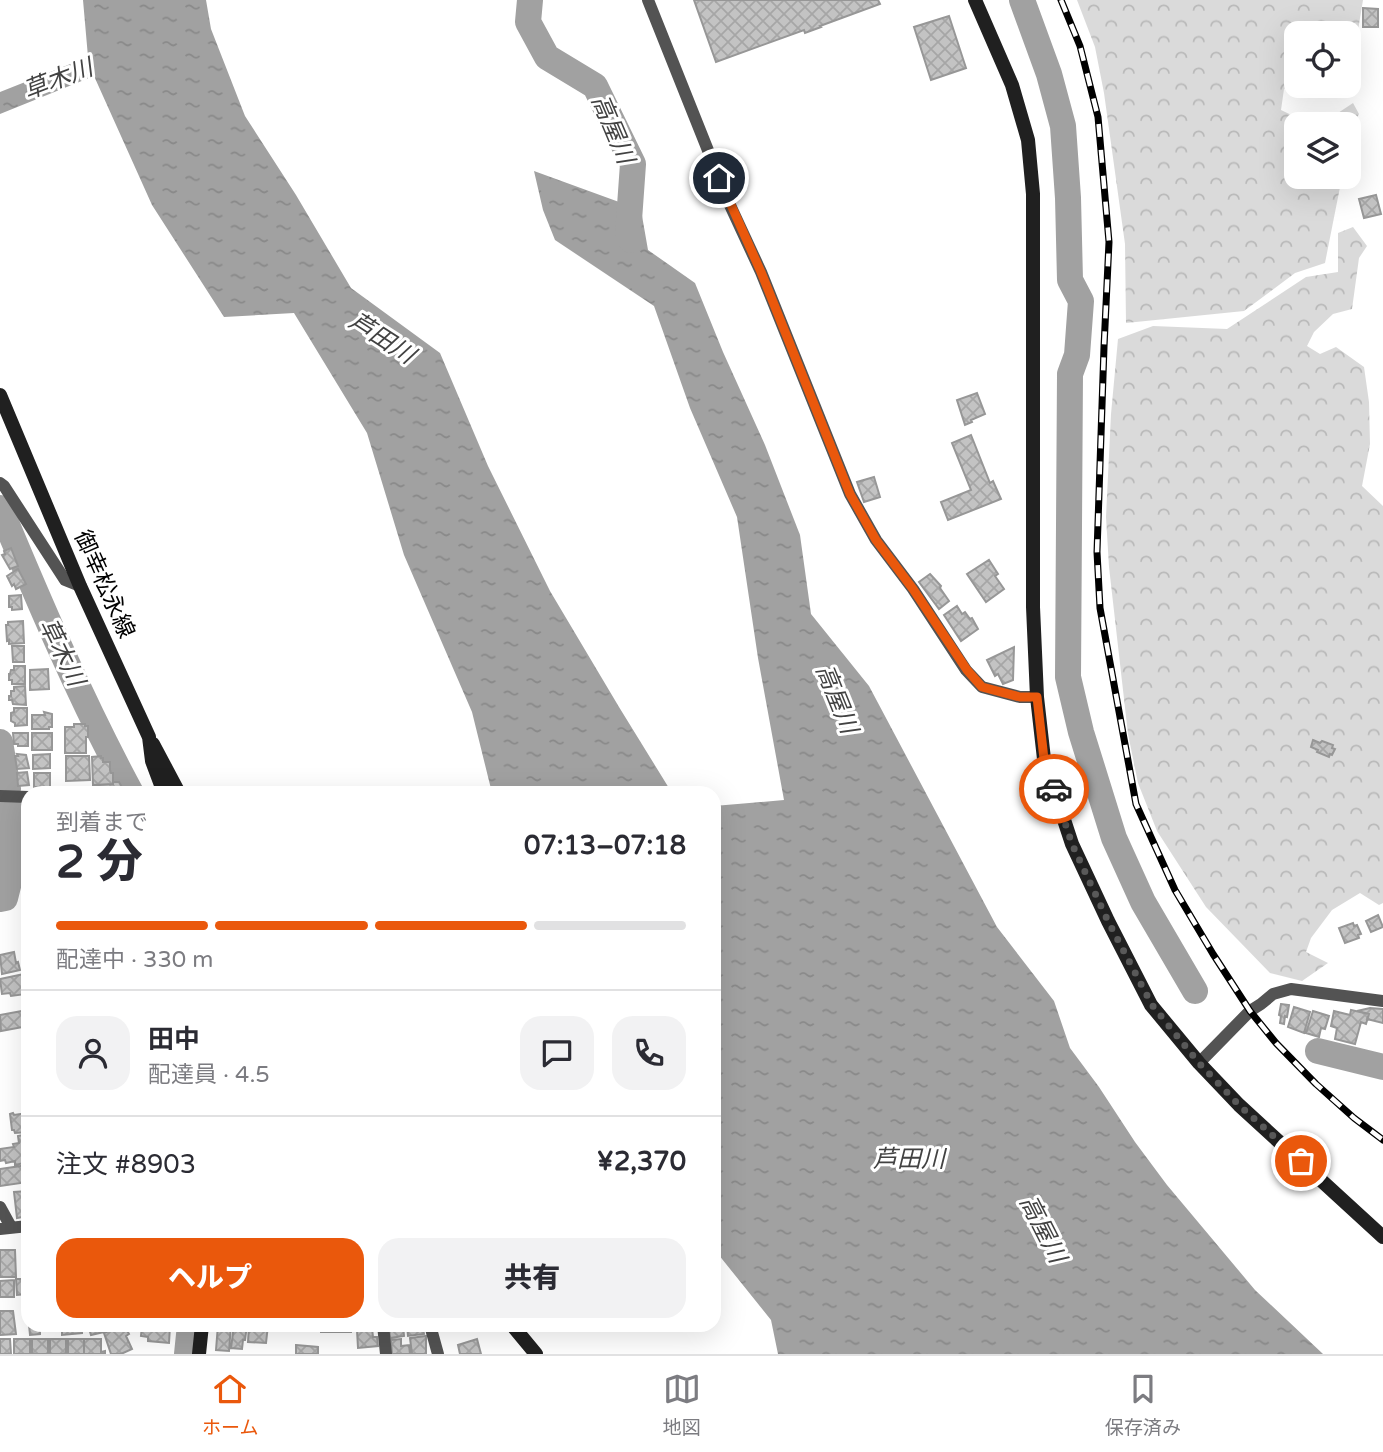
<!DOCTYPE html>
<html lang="ja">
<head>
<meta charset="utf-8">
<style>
  body { margin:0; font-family:"Varela Round","Noto Sans JP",sans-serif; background:#f2f2f3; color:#2b2b33; height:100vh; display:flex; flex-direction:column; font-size:26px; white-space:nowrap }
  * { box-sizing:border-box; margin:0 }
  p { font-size:23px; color:#7c7c81 }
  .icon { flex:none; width:38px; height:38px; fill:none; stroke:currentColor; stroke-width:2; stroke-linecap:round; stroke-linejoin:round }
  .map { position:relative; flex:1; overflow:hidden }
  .sheet { position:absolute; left:21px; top:786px; width:700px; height:546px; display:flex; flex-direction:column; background:#fff; border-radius:21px; box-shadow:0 7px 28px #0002 }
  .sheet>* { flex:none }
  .tools { position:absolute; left:1284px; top:21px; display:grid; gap:14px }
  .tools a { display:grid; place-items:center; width:77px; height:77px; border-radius:14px; background:#fff; box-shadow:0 7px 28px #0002; font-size:35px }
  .pin { position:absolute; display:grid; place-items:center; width:60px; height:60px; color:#fff; margin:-30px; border:4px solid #fff; border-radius:50%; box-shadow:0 2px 7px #0007 }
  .courier { position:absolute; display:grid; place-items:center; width:70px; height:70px; margin:-35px; border:5px solid #ea580c; border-radius:50%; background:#fff; color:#222; box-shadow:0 2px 9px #0007 }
  .overview em { font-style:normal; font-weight:800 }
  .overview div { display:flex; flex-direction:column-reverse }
  .overview { display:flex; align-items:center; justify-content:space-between; height:119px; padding:0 35px }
  h1 { font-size:46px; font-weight:800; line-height:52px }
  .bar { display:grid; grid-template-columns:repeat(4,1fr); gap:10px 7px; align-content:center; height:84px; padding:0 35px }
  .bar i { height:9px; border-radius:5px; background:#e1e1e2 }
  .bar .active { background:#ea580c }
  .bar p { grid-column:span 4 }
  .line { display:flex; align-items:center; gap:18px; padding:0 35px; border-top:2px solid #e1e1e2 }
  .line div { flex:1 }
  .round { display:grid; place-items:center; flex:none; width:74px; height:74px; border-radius:21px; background:#f2f2f3 }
  .button { display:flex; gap:14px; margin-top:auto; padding:14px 35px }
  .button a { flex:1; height:80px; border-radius:21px; background:#ea580c; color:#fff; font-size:28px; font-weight:800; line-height:80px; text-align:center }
  .button a+a { background:#f2f2f3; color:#2b2b33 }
  .tab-bar { display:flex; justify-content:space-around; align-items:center; height:98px; border-top:2px solid #e1e1e2; background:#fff; font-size:19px; color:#7c7c81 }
  .tab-bar a { display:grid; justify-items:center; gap:4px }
  .tab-bar .active { color:#ea580c }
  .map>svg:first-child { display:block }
  .forest { fill:url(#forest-crowns) }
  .water { fill:url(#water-ripples) }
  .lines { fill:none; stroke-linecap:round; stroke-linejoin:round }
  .stream { stroke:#a1a1a1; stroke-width:4.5 }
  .river { stroke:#a1a1a1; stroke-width:26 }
  .building { fill:url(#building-cross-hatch); stroke:#979797; stroke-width:2 }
  .street { stroke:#535353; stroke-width:12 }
  .secondary { stroke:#202020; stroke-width:14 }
  .rail-casing { stroke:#000; stroke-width:7 }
  .rail { stroke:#fff; stroke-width:4.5; stroke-dasharray:13; stroke-linecap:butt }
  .done { stroke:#595959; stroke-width:7; stroke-dasharray:0 12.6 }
  .route { stroke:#ea580c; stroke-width:9 }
  .labels { text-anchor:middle; stroke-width:6; stroke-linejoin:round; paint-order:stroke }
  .street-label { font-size:23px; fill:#000; stroke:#fff }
  .water-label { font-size:24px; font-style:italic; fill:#424242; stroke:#fff }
</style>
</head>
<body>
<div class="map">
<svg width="1383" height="1354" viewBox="0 0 1383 1354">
  <defs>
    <pattern id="forest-crowns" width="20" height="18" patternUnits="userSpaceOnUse" patternTransform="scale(1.75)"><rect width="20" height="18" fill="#dadada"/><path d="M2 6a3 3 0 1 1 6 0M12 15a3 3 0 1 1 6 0" fill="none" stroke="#b9b9b9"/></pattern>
    <pattern id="water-ripples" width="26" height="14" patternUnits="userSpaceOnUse" patternTransform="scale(1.75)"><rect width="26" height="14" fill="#a1a1a1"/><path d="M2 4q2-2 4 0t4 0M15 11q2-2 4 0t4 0" fill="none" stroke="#898989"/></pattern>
    <pattern id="building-cross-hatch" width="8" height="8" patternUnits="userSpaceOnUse" patternTransform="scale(1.75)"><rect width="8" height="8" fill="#c3c3c3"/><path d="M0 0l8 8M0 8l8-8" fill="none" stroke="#a6a6a6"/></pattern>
  </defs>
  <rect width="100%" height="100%" fill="#fff"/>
  <path class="forest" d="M1077,0H1363L1350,79L1349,33H1297V81L1284,89L1281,110L1310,124L1329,119L1353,103L1359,114L1349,132V124H1297V177H1342L1325,263L1295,273L1244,311L1126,323L1125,244L1104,93L1095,47Z
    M1353,227L1367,246L1359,258L1352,309L1333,314L1314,332L1307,346L1320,354L1336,347L1364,367L1369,402L1370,444L1362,486L1383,506V903L1379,905L1360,893L1332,910L1311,938L1306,952L1328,963L1302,981L1270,973L1206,907L1157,831L1138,783L1128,734L1109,567L1106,517L1111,414L1118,339L1153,326L1227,329L1306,277L1338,272V233Z"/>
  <path class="water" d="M83,0H206L211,29L245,116L296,195L351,288L440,353L488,466L550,591L619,707L672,793H492L472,712L404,555L367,433L294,313L224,317L152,205L94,76L0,114V92L88,57Z
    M534,171L641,210L648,250L695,283L723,352L765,445L800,535L811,614L869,686L997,927L1054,1001L1070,1048L1099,1087L1135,1142L1167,1185L1255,1290L1323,1354H778L771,1320L714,1249V806L784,800L758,658L737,517L690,408L654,306L555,240L543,210Z"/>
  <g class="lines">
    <path class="stream" d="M1318,1051L1383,1074"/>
    <path class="river" d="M530,0L528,22L547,57L595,86L633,164L628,234L631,240
      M1022,0L1049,74L1063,126L1068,198L1070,280L1081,301L1077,355L1070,374L1068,677L1081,732L1114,838L1143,902L1195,991
      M0,508C40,604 81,700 131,793
      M0,742L8,789
      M0,899L5,898L13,866L12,836L9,803
      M1318,1051L1383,1067
      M187,1354L190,1325"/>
  </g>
  <path class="building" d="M694,0H878L880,4L820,26L821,27L805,33L804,30L716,62Z
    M1363,8L1378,9V27H1363Z
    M949,16L966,68L931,80L914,27Z
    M1376,195L1381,214L1364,218L1359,199Z
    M977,393L985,414L971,420L972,422L965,425L957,400Z
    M971,435L990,483L993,481L1001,499L948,520L941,502L971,490L952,443Z
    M874,477L880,497L864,502L857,482Z
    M11,548L18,566L10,569L2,555L5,554L4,551Z
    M989,560L998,574L995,576L1004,589L986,602L967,574Z
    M18,569L26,584L16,589L14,584L12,586L7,576Z
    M930,574L941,586L940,588L949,601L939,609L919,582Z
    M21,595L22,609L12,610V607H9V596Z
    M957,606L962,614L965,612L970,619L972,618L978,629L961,641L944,615Z
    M23,621L24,643L9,644V640L7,641L6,625H8V622Z
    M12,646H24V662H13Z
    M1014,647L1013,680L1003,684L998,674L995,676L987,660Z
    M14,666H25V684H12V680H9V674H10L11,670H14Z
    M48,669L49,689L30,690V670Z
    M25,686L26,705L13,704L12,700H9V696H11V691H14V687Z
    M14,708H27V725L15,726V723L11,721V713L14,712Z
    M44,712L52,714V727H49V729H32V715H45Z
    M74,724H85V726H88V737H86V753H65V727H74Z
    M13,733H28V746H18V744H14Z
    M32,733H52V750H32Z
    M1313,740L1320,743L1322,741L1333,745L1332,748L1335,749L1332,755L1330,754L1329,757L1317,752L1318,750L1311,747Z
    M17,754L26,755L29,768L17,769L15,756H18Z
    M50,754V768L33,769V755Z
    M66,756H89L90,780L66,781Z
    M101,756V758H103V762H110V770L111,773H113V784L93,785L92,757Z
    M27,772L29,785L18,786L17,773Z
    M34,773H50V787H34Z
    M113,782H119L125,793H99V785L113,784Z
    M1378,915L1383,927L1371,932L1366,921Z
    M1353,923L1354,926L1357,925L1361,934L1358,935L1359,938L1345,943L1339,928Z
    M14,952L16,963L18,962L20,970L2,974L0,955Z
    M24,974L26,994L11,996L10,993L2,994L0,979Z
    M1281,1004L1289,1005L1287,1017L1285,1016L1284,1024L1280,1023L1281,1016L1279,1015Z
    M1294,1007L1310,1012L1304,1033L1288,1027Z
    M1370,1008L1383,1009V1023L1367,1019L1369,1014L1357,1011Z
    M1351,1010L1369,1014L1366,1024L1361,1022L1355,1044L1335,1039L1337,1028L1331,1026L1334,1011L1350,1015Z
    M22,1011L23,1027L1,1031L0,1015Z
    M1313,1011L1329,1016L1325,1029L1321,1028L1319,1037L1306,1033Z
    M13,1113L14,1115L28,1113V1132L15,1133L14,1130H12L10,1114Z
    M28,1134V1159L23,1160L24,1163L15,1165V1161L6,1163L5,1160L0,1161V1149L14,1147L13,1144L19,1143L18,1136Z
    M28,1165V1182L0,1186V1169Z
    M28,1191V1216L17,1218L14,1192Z
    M0,1250H15L16,1277H0Z
    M16,1279H28V1294L17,1295Z
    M14,1280V1297H0V1281Z
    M0,1311H13L16,1334L0,1335Z
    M29,1325H46L47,1330L40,1331V1334L30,1335Z
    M62,1325H82V1333L62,1335Z
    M88,1325H111L112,1328L107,1329L108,1331L91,1335Z
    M122,1325H124L129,1334L126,1336L132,1349L121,1354H111L104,1333Z
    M142,1325L170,1326L169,1343L148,1341V1337L141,1336Z
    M218,1325H231L229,1351L216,1350Z
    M234,1325H247L245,1340H243L242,1349L231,1348Z
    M249,1325H268L266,1343L248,1342Z
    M321,1325H351V1332H321Z
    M389,1325H403L404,1336L390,1338Z
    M407,1325H422L424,1334L408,1336Z
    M372,1328L373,1337H377L378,1346L358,1348L357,1330Z
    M426,1336V1354H412L410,1338Z
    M0,1339H10L11,1354H0Z
    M14,1339H30V1354H14Z
    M32,1339H48V1354H32Z
    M50,1339H66V1354H50Z
    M68,1339H84V1354H68Z
    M84,1339H101V1352L105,1351V1354H84Z
    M401,1339V1346L409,1345L410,1354H392L391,1340Z
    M477,1339L481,1354H460L458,1345Z
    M296,1345L318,1347V1354H296Z"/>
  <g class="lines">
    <path class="street" d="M648,0L729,203L761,272L850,494L876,540L913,589L966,670L982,687L1020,697H1037
      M0,483L4,486L65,580L80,586
      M0,796L28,797
      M1199,1063L1250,1011L1261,1004L1273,994L1291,989L1383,1001
      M0,1207L11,1227
      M0,1229L28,1226
      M383,1325L386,1354
      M430,1325L438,1354"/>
    <path class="secondary" d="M975,0L1012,85L1028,140L1033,194V607L1037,697L1044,759L1072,844L1108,921L1151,1005L1199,1063L1239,1105L1383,1237
      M0,395L80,586L149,737L152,761L164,793
      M153,744L179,793
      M512,1325L536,1354
      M199,1354L202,1325"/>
    <g class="rail-casing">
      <path id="rail" d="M1061,0L1080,46L1098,117L1109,242L1104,347L1097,552L1100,608L1136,804L1175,890L1213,954L1250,1011L1276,1043L1316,1084L1354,1118L1383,1140"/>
    </g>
    <use href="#rail" class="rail"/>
  </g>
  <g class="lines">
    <path class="done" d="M1054,789L1072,844L1108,921L1152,1005L1199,1063L1239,1105L1301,1161"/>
    <path class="route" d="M719,178L761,272L850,494L876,540L913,589L967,670L982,687L1020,697H1037L1044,759L1054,789"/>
  </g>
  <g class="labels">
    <g class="street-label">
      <text transform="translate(105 584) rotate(66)" y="8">御幸松永線</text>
    </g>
    <g class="water-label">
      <text transform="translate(58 79) rotate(-21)" y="8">草木川</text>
      <text transform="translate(613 129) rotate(67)" y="8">高屋川</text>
      <text transform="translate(382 338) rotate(33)" y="8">芦田川</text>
      <text transform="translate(62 652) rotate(64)" y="8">草木川</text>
      <text transform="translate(837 699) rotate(68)" y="8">高屋川</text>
      <text x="909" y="1167">芦田川</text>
      <text transform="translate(1043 1229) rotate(63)" y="8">高屋川</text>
    </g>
  </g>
</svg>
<div class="tools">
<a><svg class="icon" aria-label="locate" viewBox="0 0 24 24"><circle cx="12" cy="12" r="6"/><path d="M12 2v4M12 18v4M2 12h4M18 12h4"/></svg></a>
<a><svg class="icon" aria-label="layers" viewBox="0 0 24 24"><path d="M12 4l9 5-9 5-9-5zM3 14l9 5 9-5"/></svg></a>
</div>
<div class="pin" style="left:1301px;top:1161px;background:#ea580c"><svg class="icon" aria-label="bag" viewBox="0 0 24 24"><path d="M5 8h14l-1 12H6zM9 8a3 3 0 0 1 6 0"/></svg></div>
<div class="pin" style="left:719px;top:178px;background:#1f2937"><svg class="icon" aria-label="home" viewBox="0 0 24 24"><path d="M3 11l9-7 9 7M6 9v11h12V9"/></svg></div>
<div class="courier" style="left:1054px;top:789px"><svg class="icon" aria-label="car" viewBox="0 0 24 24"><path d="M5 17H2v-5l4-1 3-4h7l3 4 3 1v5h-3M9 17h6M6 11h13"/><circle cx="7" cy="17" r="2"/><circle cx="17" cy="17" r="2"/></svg></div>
<section class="sheet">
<div class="overview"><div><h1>2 分</h1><p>到着まで</p></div><em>07:13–07:18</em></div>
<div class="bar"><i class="active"></i><i class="active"></i><i class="active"></i><i></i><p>配達中 · 330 m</p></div>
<div class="line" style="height:126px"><a class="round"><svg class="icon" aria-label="person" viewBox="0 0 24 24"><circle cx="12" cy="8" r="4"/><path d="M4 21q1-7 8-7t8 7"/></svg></a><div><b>田中</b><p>配達員 · 4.5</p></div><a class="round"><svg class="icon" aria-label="chat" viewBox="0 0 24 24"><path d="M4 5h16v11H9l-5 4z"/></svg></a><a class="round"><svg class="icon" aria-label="phone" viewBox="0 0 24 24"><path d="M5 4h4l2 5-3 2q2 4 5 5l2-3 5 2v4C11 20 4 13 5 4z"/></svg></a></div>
<div class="line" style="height:91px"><div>注文 #8903</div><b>¥2,370</b></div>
<div class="button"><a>ヘルプ</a><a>共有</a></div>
</section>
</div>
<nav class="tab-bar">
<a class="active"><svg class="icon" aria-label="home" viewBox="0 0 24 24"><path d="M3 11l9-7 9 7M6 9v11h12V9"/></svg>ホーム</a>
<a><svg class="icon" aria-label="map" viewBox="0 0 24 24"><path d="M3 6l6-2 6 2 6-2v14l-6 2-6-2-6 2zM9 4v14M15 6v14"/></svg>地図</a>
<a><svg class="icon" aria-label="saved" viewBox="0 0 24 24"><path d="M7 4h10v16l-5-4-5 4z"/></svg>保存済み</a>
</nav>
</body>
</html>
